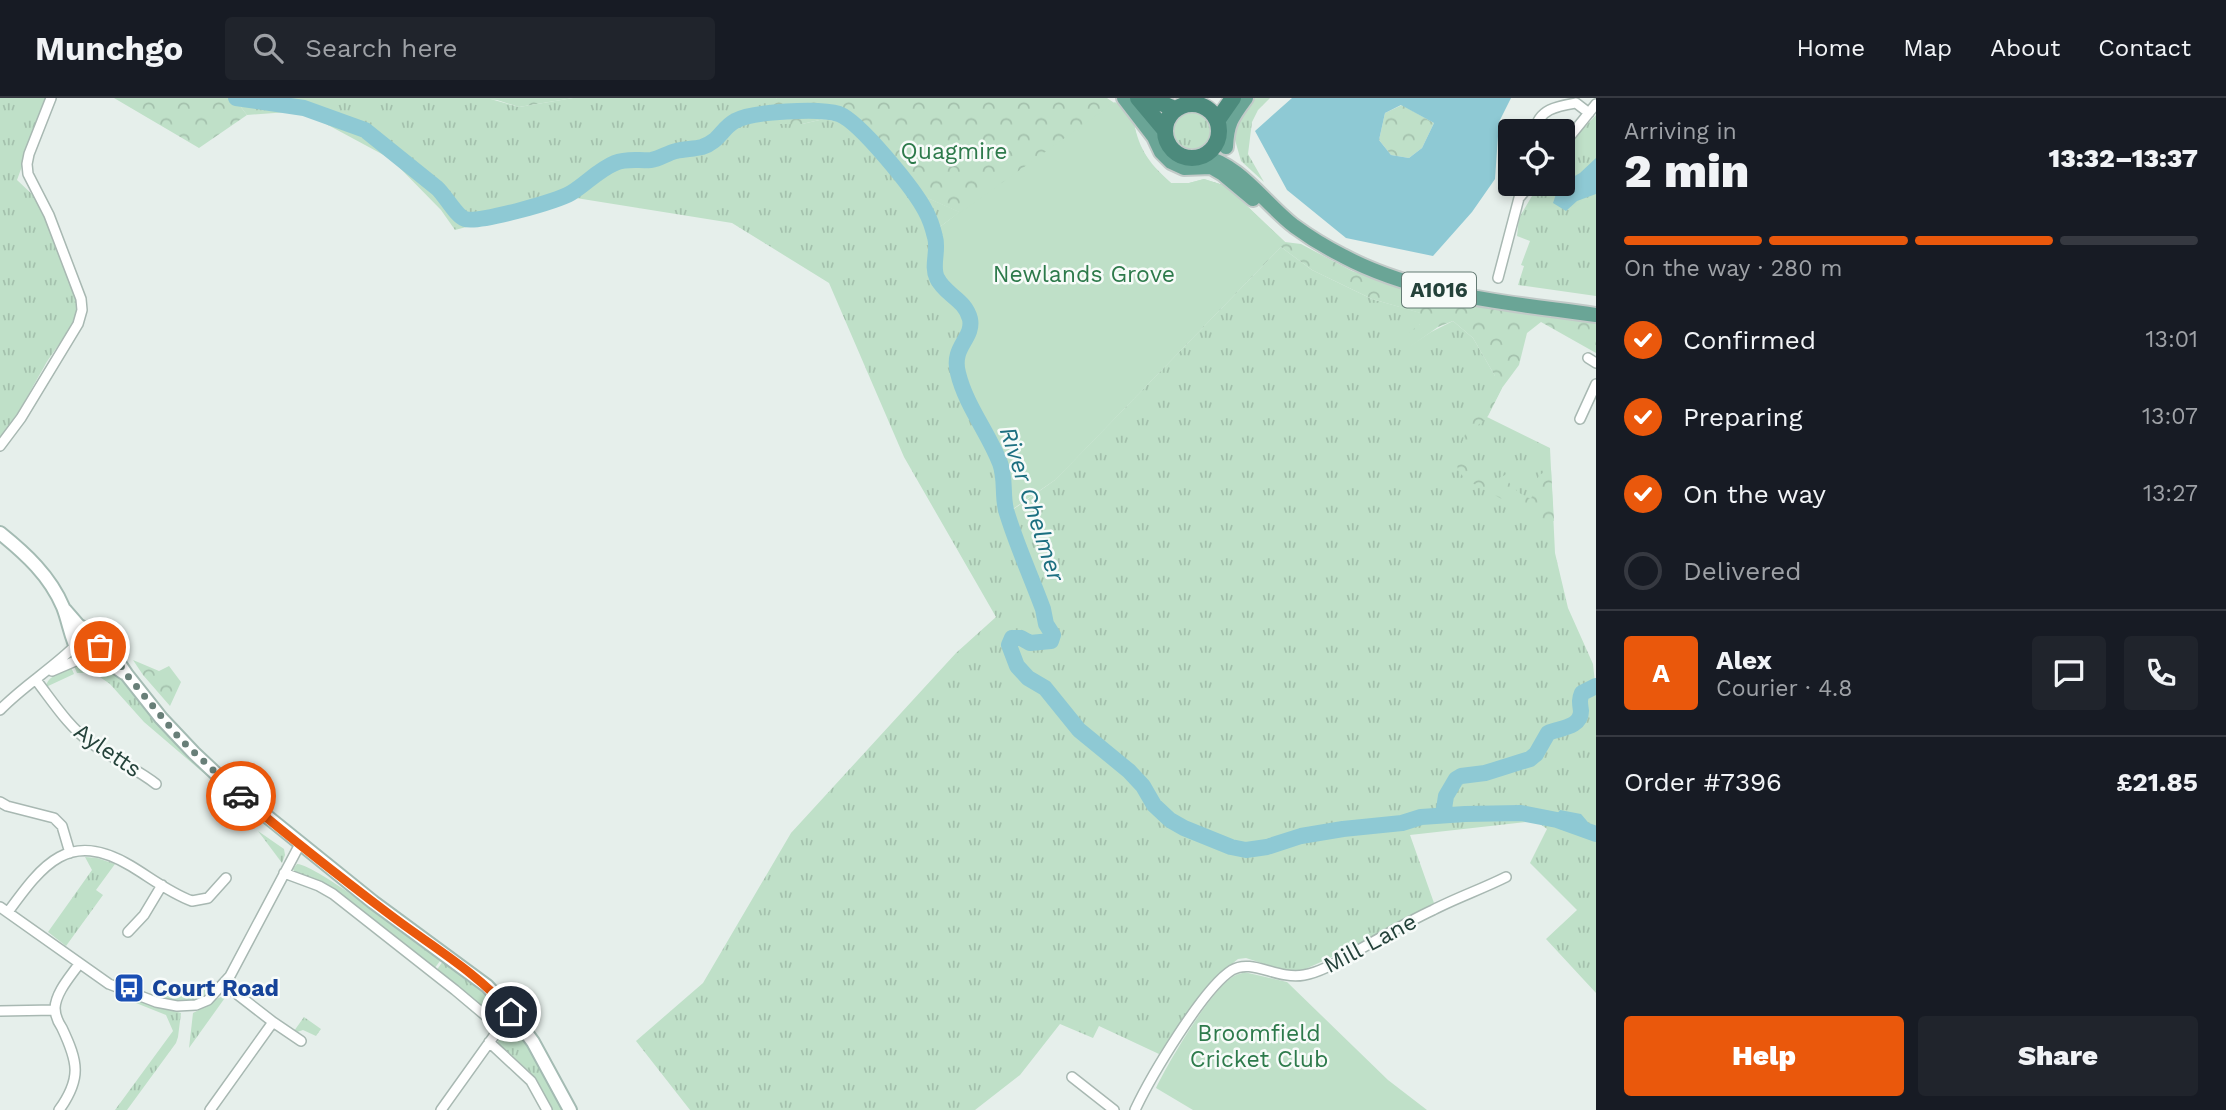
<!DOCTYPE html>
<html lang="en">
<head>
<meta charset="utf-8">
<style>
  body { margin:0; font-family:"Work Sans",sans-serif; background:#20242c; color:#f1f3f6; height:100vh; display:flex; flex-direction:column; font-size:26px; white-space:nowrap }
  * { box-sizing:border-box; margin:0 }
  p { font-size:23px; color:#9ea1a6 }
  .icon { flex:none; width:38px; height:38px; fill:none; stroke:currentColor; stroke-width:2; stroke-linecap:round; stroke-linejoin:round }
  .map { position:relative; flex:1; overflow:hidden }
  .details { display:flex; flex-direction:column; background:#171b24; width:630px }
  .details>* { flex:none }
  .buttons { position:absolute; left:1498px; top:21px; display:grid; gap:14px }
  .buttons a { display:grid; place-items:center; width:77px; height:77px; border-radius:7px; background:#171b24; box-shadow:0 4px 10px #0003; font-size:35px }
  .pin { position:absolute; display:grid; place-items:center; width:60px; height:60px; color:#fff; margin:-30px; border:4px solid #fff; border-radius:50%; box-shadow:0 2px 7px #0007 }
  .courier { position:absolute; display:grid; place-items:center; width:70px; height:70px; margin:-35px; border:5px solid #ea580c; border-radius:50%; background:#fff; color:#222; box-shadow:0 2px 9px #0007 }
  .overview em { font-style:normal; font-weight:800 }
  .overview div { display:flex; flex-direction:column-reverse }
  .overview { display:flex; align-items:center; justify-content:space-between; height:119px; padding:0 28px }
  h1 { font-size:46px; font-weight:800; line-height:52px }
  .bar { display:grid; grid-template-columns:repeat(4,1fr); gap:10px 7px; align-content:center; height:84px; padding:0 28px }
  .bar i { height:9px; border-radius:5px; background:#363941 }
  .bar .on { background:#ea580c }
  .bar p { grid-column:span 4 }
  .line { display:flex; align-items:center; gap:18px; padding:0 28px; border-top:2px solid #363941 }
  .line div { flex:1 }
  .round { display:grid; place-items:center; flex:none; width:74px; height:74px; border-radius:7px; background:#20242c }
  ol { padding:0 28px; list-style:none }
  li { display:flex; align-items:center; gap:21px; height:77px }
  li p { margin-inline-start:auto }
  li .icon { padding:7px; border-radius:50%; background:#ea580c; color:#fff; stroke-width:4 }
  li:last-child { color:#9ea1a6 }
  li i { width:38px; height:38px; border:4px solid #363941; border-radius:50% }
  .button { display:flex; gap:14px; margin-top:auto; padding:14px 28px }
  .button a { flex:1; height:80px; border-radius:7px; background:#ea580c; color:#fff; font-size:28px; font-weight:800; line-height:80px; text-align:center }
  .button a+a { background:#20242c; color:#f1f3f6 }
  header { display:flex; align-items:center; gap:42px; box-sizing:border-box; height:98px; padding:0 35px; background:#171b24; border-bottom:2px solid #363941 }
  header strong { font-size:33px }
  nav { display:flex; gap:38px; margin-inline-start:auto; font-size:24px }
  .search { width:490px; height:63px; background:#20242c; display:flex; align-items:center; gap:18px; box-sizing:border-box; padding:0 24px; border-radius:7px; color:#9ea1a6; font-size:26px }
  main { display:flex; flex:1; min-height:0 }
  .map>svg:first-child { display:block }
  .grass { fill:url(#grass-tufts) }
  .forest { fill:url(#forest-crowns) }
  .park { fill:#bfe0c8 }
  .water { fill:#8ec9d4; fill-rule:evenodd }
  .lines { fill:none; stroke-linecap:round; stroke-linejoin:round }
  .river { stroke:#8ec9d4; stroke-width:16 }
  .minor-casing { stroke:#a8b8b2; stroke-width:12 }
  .secondary-casing { stroke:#a4bbb3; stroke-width:16 }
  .primary-casing { stroke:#c2cac8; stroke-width:18 }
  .trunk-casing { stroke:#c2cac8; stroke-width:19 }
  .minor { stroke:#fff; stroke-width:9 }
  .secondary { stroke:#fff; stroke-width:12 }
  .primary { stroke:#6aa596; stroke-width:14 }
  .trunk { stroke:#4c8a7c; stroke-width:16 }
  .done { stroke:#687f78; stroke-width:7; stroke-dasharray:0 12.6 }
  .route { stroke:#ea580c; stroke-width:9 }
  .labels { text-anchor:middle; stroke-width:5; stroke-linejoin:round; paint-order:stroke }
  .shield { fill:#f7fbf9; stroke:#637a73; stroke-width:2 }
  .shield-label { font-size:21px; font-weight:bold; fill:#24423a }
  .park-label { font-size:23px; fill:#2d7a4b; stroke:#f7fbf9 }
  .street-label { font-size:23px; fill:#24423a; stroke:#f7fbf9 }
  .transit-label { font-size:23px; font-weight:bold; fill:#164399; stroke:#f7fbf9; text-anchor:start }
  .water-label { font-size:24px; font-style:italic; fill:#1c6f80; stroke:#f7fbf9 }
</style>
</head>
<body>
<header>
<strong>Munchgo</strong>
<div class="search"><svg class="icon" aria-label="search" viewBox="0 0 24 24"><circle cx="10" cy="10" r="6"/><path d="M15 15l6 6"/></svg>Search here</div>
<nav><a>Home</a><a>Map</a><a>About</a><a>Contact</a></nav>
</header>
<main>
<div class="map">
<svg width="1596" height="1012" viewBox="0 0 1596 1012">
  <defs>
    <pattern id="grass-tufts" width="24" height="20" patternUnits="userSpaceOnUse" patternTransform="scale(1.75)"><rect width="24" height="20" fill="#bfe0c8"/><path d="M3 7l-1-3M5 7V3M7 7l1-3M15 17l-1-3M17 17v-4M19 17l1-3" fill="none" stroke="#a4c1ad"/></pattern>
    <pattern id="forest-crowns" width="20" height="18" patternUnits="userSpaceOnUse" patternTransform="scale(1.75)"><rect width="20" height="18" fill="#bfe0c8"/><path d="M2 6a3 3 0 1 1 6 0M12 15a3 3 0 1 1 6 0" fill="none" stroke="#a4c1ad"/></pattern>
  </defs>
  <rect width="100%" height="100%" fill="#e6efeb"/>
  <path class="grass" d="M0,0H47L17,82L34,98L43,112L78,208C74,232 55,249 44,269C30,293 18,318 0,339Z
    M234,0H487L519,9L573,0H776L802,26L824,21L852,26L907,91L960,114L933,134C937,152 941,173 948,191C954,202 967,207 970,221C974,242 950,248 958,275C968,308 989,335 1001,367C1006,382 1006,399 1008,415L1055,382L1281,149L1312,172L1372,201L1421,215L1420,226L1407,250L1431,234L1453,223L1473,240L1502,290L1487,319L1550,350L1555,455L1568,510L1593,566L1596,594V895L1546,841L1577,812L1530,765L1547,731L1536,723L1410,737L1434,805L1354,849L1301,873L1289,874L1246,860L1238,861L1212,882L1159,956L1099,928L1093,940L1060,926L1020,977L975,1012H690L636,943L703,885L791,735L956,555L996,519L904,359L829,185L732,125L576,100L455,132L441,112L391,61L302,13L247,17Z
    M1254,0H1270L1258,12L1252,24L1248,56L1264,84L1241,63L1231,28Z
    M1170 34a22 22 0 1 1 44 0a22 22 0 1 1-44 0Z
    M1596,17V198L1518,187L1524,168L1521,167L1530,143L1517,138L1519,120L1539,86H1563V52Z
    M89,563L101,565L94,575H77L74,568Z
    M104,566L121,580L228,694L227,695L144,624L110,586L97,577Z
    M71,569L74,576L46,589C47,578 62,574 71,569Z
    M258,733L284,751L285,757L282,765Z
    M85,759L97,760L115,766L96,792L103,797L66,848L48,834L92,772Z
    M297,766C314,765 418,845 439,860L440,863L434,871L372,823L295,775L293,771Z
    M443,863L474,886L499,911L501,916L497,922L436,873Z
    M230,876C221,886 213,898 200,903C181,910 151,900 132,893C174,900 194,902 230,876Z
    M227,897L189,950L193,915C205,910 215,899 227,897Z
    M121,898L181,915L178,939L176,945L127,1012H115L173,933L166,917L121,899Z
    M304,919L321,931L316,938L303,932L297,934L294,933Z
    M512,925L532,952L564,1012H551L530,974L498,945C498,938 505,927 512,925Z"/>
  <path class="forest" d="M114,0H234L247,17L199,50Z
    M487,0H573L519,9L497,2L486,1Z
    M776,0H1107L1132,17C1139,51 1146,62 1171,85H1189L1204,81L1226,88L1285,144L1301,146L1352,173L1406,191L1468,205L1596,225V255L1541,224L1527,235L1519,267L1502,290L1488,318L1476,329L1462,357L1473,370L1493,383L1505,377C1511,390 1518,395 1531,401L1539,377L1551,371L1554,423L1535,419L1465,381L1458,372L1456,361L1470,323L1495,278L1473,240L1453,223L1438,229L1407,251L1400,242L1420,226V215L1372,201L1312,172L1281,149L1055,382L1031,314L986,339C977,320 956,283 956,262C956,249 966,245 970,233C977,212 949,192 937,179V154L934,134L959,114L907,91L852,26L824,21L802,26H762L763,10L778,4Z
    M1402,7L1434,25L1422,50L1409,60L1391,57L1379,42L1385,15Z
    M133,562L159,573L169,568L181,584L170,608L143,577Z"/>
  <path class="park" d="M1115,4L1132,17L1138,44L1152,68L1171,85H1189L1204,81L1226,88L1285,144L1055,382L1007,415C1006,409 1003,401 1003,395C1002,383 1004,374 999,363C986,334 968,307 958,276C950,248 973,242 970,222C966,201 946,197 937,181C931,168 939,150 933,134Z
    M1244,874L1287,884L1388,982L1427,1012H1193L1156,990C1168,965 1211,891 1234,878C1237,876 1241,876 1244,874Z"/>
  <path class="water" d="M1292,0H1511L1499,24L1495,81L1472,114L1433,158L1346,140L1287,92L1255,33ZM1401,7L1434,25L1422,50L1409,60L1391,57L1379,42L1385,15Z
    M1596,60V96L1577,103L1566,113L1553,105L1559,87L1580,75Z
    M1560,712L1581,716L1592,729V738C1579,733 1567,736 1554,728L1557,716Z"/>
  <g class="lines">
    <path class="river" d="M236,0L304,10L365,32L437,90C445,97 456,118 465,121C478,126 557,103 571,95C586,86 598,72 615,65C627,60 639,63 651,62C660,61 667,55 676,53C684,51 694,51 702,49C719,44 722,30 735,23C752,13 820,10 839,16C860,24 915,92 926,114C930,121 933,131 935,139C939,152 931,168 937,180C945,197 965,201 970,221C974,241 951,248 958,275C966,308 988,334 1000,365C1006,381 1002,396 1006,412C1016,446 1031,478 1043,511L1046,526L1053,537L1051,543L1030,545L1021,540H1012L1009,547L1017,568L1028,580L1045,590L1079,632L1129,673L1143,688L1154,707L1170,722L1184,730L1231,749L1246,752L1267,749L1301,738L1343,731L1402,725L1421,719L1465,716L1521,715L1557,722L1596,736
      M1443,717L1446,698L1456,681L1461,678L1485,675L1530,661L1536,656L1548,635C1559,630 1581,630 1581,613C1580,605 1579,602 1582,595L1596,588"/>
    <g class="minor-casing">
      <path id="minor" d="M1197,0L1199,6
        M1535,33C1538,11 1558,8 1576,5L1589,15
        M1563,47L1596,6
        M1498,180L1519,100L1531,86
        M1588,260L1596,265
        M1580,321L1596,286
        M0,348L21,320L78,226L82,212L81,201L49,117L28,76L27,66L29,56L51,0
        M52,573L87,558
        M36,582C53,604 68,628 91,645C112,661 136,670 156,686
        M0,612C23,588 52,571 76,547
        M0,704L7,708L54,720L62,728L70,755
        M284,775L319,788L333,796L455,892L499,929
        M0,809L109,886L156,904L177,908L196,907L208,902L230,878L300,746
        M8,814C43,766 69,731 131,768C151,780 170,795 192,803L208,800L226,780
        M128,834L144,817L162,787
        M0,913L55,912
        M273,924L301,943
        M489,944L531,983L547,1012
        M1072,979L1114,1012
        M59,1012C82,980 78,964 62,930C58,924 55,917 55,910C56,894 70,879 79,866
        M210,1012L273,924L224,886
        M441,1012L511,914
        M1135,1012C1150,980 1203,890 1232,872C1252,860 1277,882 1304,877C1321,874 1337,864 1353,855C1379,841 1405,825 1433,812C1456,800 1482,791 1506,779"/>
    </g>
    <g class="secondary-casing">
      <path id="secondary" d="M0,435C26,456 50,478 63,509C69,524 71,542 79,555L105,562L124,575
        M65,512L78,527L96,538L100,544L108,549L127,577L161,620L194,655L228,687L373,804L487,888L511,914L533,944L570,1012"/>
    </g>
    <g class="primary-casing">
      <path id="primary" d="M1124,0L1154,39L1161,54L1171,64L1184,70L1211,69L1223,76L1253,101
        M1226,49C1227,25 1232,19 1246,0
        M1202,58C1241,67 1263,104 1294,128C1309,139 1327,150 1343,158C1420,199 1512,205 1596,217"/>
    </g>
    <g class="trunk-casing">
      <path id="trunk" d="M1138,0L1164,31
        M1149,0L1175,11
        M1165 33a27 27 0 1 1 54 0a27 27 0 1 1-54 0Z
        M1217,23L1233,0"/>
    </g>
    <use href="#minor" class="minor"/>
    <use href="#secondary" class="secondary"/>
    <use href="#primary" class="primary"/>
    <use href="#trunk" class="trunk"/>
  </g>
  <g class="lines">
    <path class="done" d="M100,549V544L112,554L127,577L181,642L241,698"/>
    <path class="route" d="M241,698C289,739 339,778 389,816C431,848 477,874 511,914"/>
  </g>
  <defs>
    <g id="bus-square" transform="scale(1.575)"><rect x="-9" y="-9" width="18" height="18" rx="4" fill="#1a4fb4" stroke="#f7fbf9"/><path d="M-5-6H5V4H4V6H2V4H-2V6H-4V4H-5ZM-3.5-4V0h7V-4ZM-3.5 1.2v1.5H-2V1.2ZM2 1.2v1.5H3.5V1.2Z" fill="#fff"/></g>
  </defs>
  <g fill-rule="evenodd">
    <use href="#bus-square" x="129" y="890"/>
  </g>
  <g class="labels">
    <rect class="shield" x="1402" y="174.5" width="74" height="35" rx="5"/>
    <g class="shield-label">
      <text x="1439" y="199">A1016</text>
    </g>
    <g class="park-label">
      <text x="954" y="61">Quagmire</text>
      <text x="1084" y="184">Newlands Grove</text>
      <text x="1259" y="943">Broomfield<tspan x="1259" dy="26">Cricket Club</tspan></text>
    </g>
    <g class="street-label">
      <text transform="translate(108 652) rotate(35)" y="8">Ayletts</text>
      <text transform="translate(1370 845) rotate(-28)" y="8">Mill Lane</text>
    </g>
    <g class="transit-label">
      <text x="152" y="898">Court Road</text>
    </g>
    <g class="water-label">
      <text transform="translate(1032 406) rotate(72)" y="8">River Chelmer</text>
    </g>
  </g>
</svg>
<div class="buttons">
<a><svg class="icon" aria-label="locate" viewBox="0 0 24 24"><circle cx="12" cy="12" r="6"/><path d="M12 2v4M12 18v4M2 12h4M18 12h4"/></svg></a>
</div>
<div class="pin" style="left:100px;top:549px;background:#ea580c"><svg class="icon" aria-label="bag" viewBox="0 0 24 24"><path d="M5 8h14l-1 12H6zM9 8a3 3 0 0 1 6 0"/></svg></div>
<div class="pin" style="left:511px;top:914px;background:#1f2937"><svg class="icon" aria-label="home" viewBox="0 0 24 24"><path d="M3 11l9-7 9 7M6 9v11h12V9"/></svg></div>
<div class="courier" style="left:241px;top:698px"><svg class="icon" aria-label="car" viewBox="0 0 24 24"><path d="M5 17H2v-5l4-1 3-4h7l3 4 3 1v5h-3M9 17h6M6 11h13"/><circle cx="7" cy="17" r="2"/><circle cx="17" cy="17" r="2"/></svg></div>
</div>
<section class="details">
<div class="overview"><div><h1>2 min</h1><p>Arriving in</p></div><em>13:32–13:37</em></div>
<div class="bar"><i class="on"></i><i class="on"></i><i class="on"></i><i></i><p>On the way · 280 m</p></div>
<ol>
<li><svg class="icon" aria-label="check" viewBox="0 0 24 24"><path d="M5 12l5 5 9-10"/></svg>Confirmed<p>13:01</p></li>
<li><svg class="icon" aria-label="check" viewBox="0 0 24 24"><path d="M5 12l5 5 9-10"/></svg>Preparing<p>13:07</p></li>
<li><svg class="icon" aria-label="check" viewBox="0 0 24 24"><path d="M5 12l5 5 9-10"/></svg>On the way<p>13:27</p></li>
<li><i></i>Delivered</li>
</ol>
<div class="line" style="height:126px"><b class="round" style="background:#ea580c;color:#fff">A</b><div><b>Alex</b><p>Courier · 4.8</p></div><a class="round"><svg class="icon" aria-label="chat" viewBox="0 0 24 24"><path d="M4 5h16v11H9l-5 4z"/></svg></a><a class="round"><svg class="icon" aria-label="phone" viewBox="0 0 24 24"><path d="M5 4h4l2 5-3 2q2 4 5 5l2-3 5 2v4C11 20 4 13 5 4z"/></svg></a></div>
<div class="line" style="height:91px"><div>Order #7396</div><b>£21.85</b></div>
<div class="button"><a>Help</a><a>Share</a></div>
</section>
</main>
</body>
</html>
